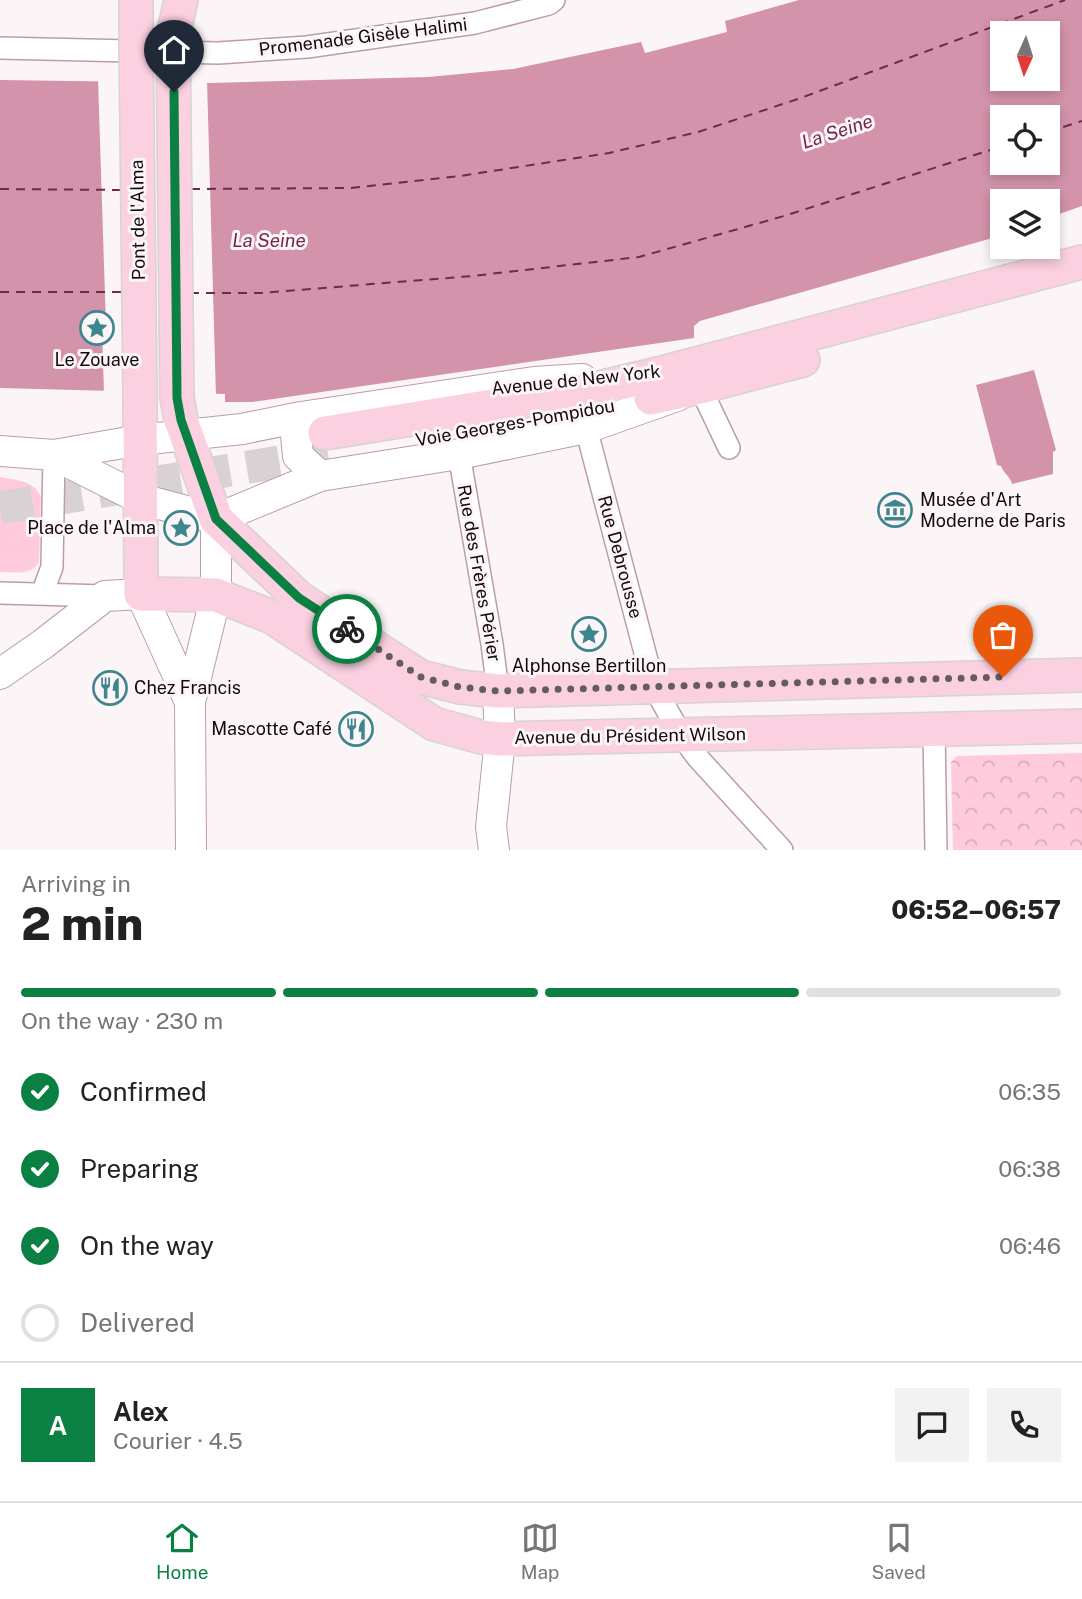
<!DOCTYPE html>
<html lang="en">
<head>
<meta charset="utf-8">
<style>
  body { margin:0; font-family:"Public Sans",sans-serif; background:#f2f2f2; color:#222; height:100vh; display:flex; flex-direction:column; font-size:26px; white-space:nowrap }
  * { box-sizing:border-box; margin:0 }
  p { font-size:23px; color:#767676 }
  .icon { flex:none; width:38px; height:38px; fill:none; stroke:currentColor; stroke-width:2; stroke-linecap:round; stroke-linejoin:round }
  .map { position:relative; height:850px; overflow:hidden }
  .side { display:flex; flex-direction:column; background:#fff; flex:1 }
  .side>* { flex:none }
  .needle { width:46px; rotate:183deg }
  .buttons { position:absolute; left:990px; top:21px; display:grid; gap:14px }
  .buttons a { display:grid; place-items:center; width:70px; height:70px; border-radius:0px; background:#fff; box-shadow:0 4px 10px #0003; font-size:35px }
  .pin { position:absolute; display:grid; place-items:center; width:60px; height:60px; color:#fff; margin:-72px -30px; border-radius:50% 50% 50% 0; rotate:-45deg; box-shadow:0 0 7px #0007 }
  .pin .icon { rotate:45deg }
  .courier { position:absolute; display:grid; place-items:center; width:70px; height:70px; margin:-35px; border:5px solid #0b8043; border-radius:50%; background:#fff; color:#222; box-shadow:0 2px 9px #0007 }
  .headline em { font-style:normal; font-weight:800 }
  .headline div { display:flex; flex-direction:column-reverse }
  .headline { display:flex; align-items:center; justify-content:space-between; height:119px; padding:0 21px }
  h1 { font-size:46px; font-weight:800; line-height:52px }
  .bar { display:grid; grid-template-columns:repeat(4,1fr); gap:10px 7px; align-content:center; height:84px; padding:0 21px }
  .bar i { height:9px; border-radius:5px; background:#e0e0e0 }
  .bar .current { background:#0b8043 }
  .bar p { grid-column:span 4 }
  .line { display:flex; align-items:center; gap:18px; padding:0 21px; border-top:2px solid #e0e0e0 }
  .line div { flex:1 }
  .round { display:grid; place-items:center; flex:none; width:74px; height:74px; border-radius:0px; background:#f2f2f2 }
  ol { padding:0 21px; list-style:none }
  li { display:flex; align-items:center; gap:21px; height:77px }
  li p { margin-inline-start:auto }
  li .icon { padding:7px; border-radius:50%; background:#0b8043; color:#fff; stroke-width:4 }
  li:last-child { color:#767676 }
  li i { width:38px; height:38px; border:4px solid #e0e0e0; border-radius:50% }
  .menu { display:flex; justify-content:space-around; align-items:center; height:98px; border-top:2px solid #e0e0e0; background:#fff; font-size:19px; color:#767676 }
  .menu a { display:grid; justify-items:center; gap:4px }
  .menu .current { color:#0b8043 }
  .map>svg:first-child { display:block }
  .grass { fill:#fecadc }
  .park { fill:url(#park-crowns) }
  .water { fill:#d293ab; fill-rule:evenodd }
  .pier { fill:#fcf5f8 }
  .lines { fill:none; stroke-linecap:round; stroke-linejoin:round }
  .ferry { stroke:#72284a; stroke-width:2; stroke-dasharray:9 7; stroke-linecap:butt }
  .primary-tunnel { stroke:#d9d2d5; stroke-width:33; stroke-dasharray:33 17; stroke-linecap:butt }
  .street-casing { stroke:#bb9da8; stroke-width:24 }
  .secondary-casing { stroke:#bb9da8; stroke-width:32 }
  .primary-casing { stroke:#d5d3d4; stroke-width:36 }
  .street { stroke:#fff; stroke-width:21 }
  .secondary { stroke:#fff; stroke-width:30 }
  .primary { stroke:#fbd0e0; stroke-width:33 }
  .primary-bridge-casing { stroke:#d5d3d4; stroke-width:36; stroke-linecap:butt }
  .primary-bridge { stroke:#fbd0e0; stroke-width:33 }
  .done { stroke:#655c60; stroke-width:7; stroke-dasharray:0 12.6 }
  .route { stroke:#0b8043; stroke-width:9 }
  .labels { text-anchor:middle; stroke-width:6; stroke-linejoin:round; paint-order:stroke }
  .street-label { font-size:18px; fill:#140a0e; stroke:#fcf5f8 }
  .poi-label { font-size:18px; fill:#140a0e; stroke:#fcf5f8 }
  .water-label { font-size:19px; font-style:italic; fill:#72284a; stroke:#fcf5f8 }
</style>
</head>
<body>
<div class="map">
<svg width="1082" height="850" viewBox="0 0 1082 850">
  <defs>
    <pattern id="park-crowns" width="20" height="18" patternUnits="userSpaceOnUse" patternTransform="scale(1.75)"><rect width="20" height="18" fill="#fecadc"/><path d="M2 6a3 3 0 1 1 6 0M12 15a3 3 0 1 1 6 0" fill="none" stroke="#d9acbc"/></pattern>
  </defs>
  <rect width="100%" height="100%" fill="#fcf5f8"/>
  <path class="grass" d="M0,477C15,480 34,480 41,497L39,562C31,576 15,572 0,572Z"/>
  <path class="park" d="M1082,753V850H953L951,762L957,756Z"/>
  <path class="water" d="M799,0H1082V206L1048,218V201H1003V235L700,321L694,326V338L252,402H225V394L0,388V80L211,83L428,77L513,69L641,42L645,53L727,32L725,21ZM1003,33H1048V79H1003ZM1003,117H1048V163H1003Z
    M1034,370L1056,450L1053,452V474L1012,484C1010,476 1004,474 1001,466L997,465L976,385Z"/>
  <path class="pier" d="M98,79L207,80L216,397L104,393L102,328H94L106,327Z"/>
  <g class="lines">
    <path class="ferry" d="M1048,132L1082,121
      M0,189L122,190
      M191,189L350,188L460,176L609,153L698,132L798,99L1065,0
      M0,292H121
      M190,293H261L472,276L639,257L784,216L1003,146"/>
    <path class="primary-tunnel" d="M0,508L328,454"/>
    <g class="street-casing">
      <path id="street" d="M0,48L218,53L307,47L475,23L549,4L554,0
        M700,387L729,448
        M586,428L654,687L681,735L698,758L782,850
        M459,454L492,644L498,691
        M0,593L105,596
        M42,594L52,567L54,455
        M934,729L936,850"/>
    </g>
    <g class="secondary-casing">
      <path id="secondary" d="M301,417L296,435L298,456L320,476
        M0,451L54,455L140,440L242,429L301,417L534,382L582,379
        M54,455L141,499L216,519
        M216,519L320,476L459,454L586,428L677,396
        M0,674L43,644L105,596L141,594L190,702
        M191,850L190,702L216,595V519
        M494,850L491,827L500,739L498,691"/>
    </g>
    <g class="primary-casing">
      <path id="primary" d="M136,0V37
        M173,36L181,0
        M140,395L141,594L216,595L272,617L434,724L481,737L500,739L1082,726
        M177,398L181,420L216,519L299,598L421,677L460,687L498,691L1082,675
        M651,398L700,387L803,360
        M325,433L586,391L662,373L1082,262"/>
    </g>
    <use href="#street" class="street"/>
    <use href="#secondary" class="secondary"/>
    <use href="#primary" class="primary"/>
    <g class="primary-bridge-casing">
      <path id="primary-bridge" d="M173,36L177,398
        M136,37L140,395"/>
    </g>
    <use href="#primary-bridge" class="primary-bridge"/>
  </g>
  <g class="lines">
    <path class="done" d="M347,629L421,677L460,687L498,691L1003,677"/>
    <path class="route" d="M174,92L177,398L181,420L216,519L299,598L347,629"/>
  </g>
  <defs>
    <g id="sight-ring" transform="scale(1.75)"><circle r="9.5" fill="#fcf5f8" stroke="#3e868e" stroke-width="1.5"/><path d="M0-6L1.8-2.2L6-1.7L2.9 1.2L3.7 5.4L0 3.3L-3.7 5.4L-2.9 1.2L-6-1.7L-1.8-2.2Z" fill="#3e868e"/></g>
    <g id="museum-ring" transform="scale(1.75)"><circle r="9.5" fill="#fcf5f8" stroke="#3e868e" stroke-width="1.5"/><path d="M0-6L6-3V-2H-6V-3ZM-5-1h2V3h-2ZM-1-1h2V3h-2ZM3-1h2V3H3ZM-6 4H6V6H-6Z" fill="#3e868e"/></g>
    <g id="restaurant-ring" transform="scale(1.75)"><circle r="9.5" fill="#fcf5f8" stroke="#3e868e" stroke-width="1.5"/><path d="M-5-6h1v4h1v-4h1v4h1v-4h1v5L-1.5 .5V6h-2V.5L-5-1ZM5-6V6H3V1.5H1.5Q1.5-4 5-6Z" fill="#3e868e"/></g>
  </defs>
  <g fill-rule="evenodd">
    <use href="#sight-ring" x="97" y="328"/>
    <use href="#museum-ring" x="895" y="510"/>
    <use href="#sight-ring" x="181" y="528"/>
    <use href="#sight-ring" x="589" y="634"/>
    <use href="#restaurant-ring" x="110" y="688"/>
    <use href="#restaurant-ring" x="356" y="729"/>
  </g>
  <g class="labels">
    <g class="street-label">
      <text transform="translate(363 37) rotate(-7)" y="6">Promenade Gisèle Halimi</text>
      <text transform="translate(138 220) rotate(-91)" y="6">Pont de l'Alma</text>
      <text transform="translate(576 380) rotate(-6)" y="6">Avenue de New York</text>
      <text transform="translate(515 423) rotate(-10)" y="6">Voie Georges-Pompidou</text>
      <text transform="translate(620 557) rotate(75)" y="6">Rue Debrousse</text>
      <text transform="translate(479 573) rotate(80)" y="6">Rue des Frères Périer</text>
      <text transform="translate(630 736) rotate(-1)" y="6">Avenue du Président Wilson</text>
    </g>
    <g class="poi-label">
      <text x="97" y="366">Le Zouave</text>
      <text x="920" y="506" text-anchor="start">Musée d'Art<tspan x="920" dy="21">Moderne de Paris</tspan></text>
      <text x="156" y="534" text-anchor="end">Place de l'Alma</text>
      <text x="589" y="672">Alphonse Bertillon</text>
      <text x="134" y="694" text-anchor="start">Chez Francis</text>
      <text x="332" y="735" text-anchor="end">Mascotte Café</text>
    </g>
    <g class="water-label">
      <text transform="translate(837 131) rotate(-18)" y="7">La Seine</text>
      <text x="269" y="247">La Seine</text>
    </g>
  </g>
</svg>
<div class="buttons">
<a><svg class="needle" viewBox="-14 -14 28 28"><path d="M0-13l5 13h-10z" fill="#e53935"/><path d="M0 13l5-13h-10z" fill="#767676"/></svg></a>
<a><svg class="icon" aria-label="locate" viewBox="0 0 24 24"><circle cx="12" cy="12" r="6"/><path d="M12 2v4M12 18v4M2 12h4M18 12h4"/></svg></a>
<a><svg class="icon" aria-label="layers" viewBox="0 0 24 24"><path d="M12 4l9 5-9 5-9-5zM3 14l9 5 9-5"/></svg></a>
</div>
<div class="pin" style="left:1003px;top:677px;background:#ea580c"><svg class="icon" aria-label="bag" viewBox="0 0 24 24"><path d="M5 8h14l-1 12H6zM9 8a3 3 0 0 1 6 0"/></svg></div>
<div class="pin" style="left:174px;top:92px;background:#1f2937"><svg class="icon" aria-label="home" viewBox="0 0 24 24"><path d="M3 11l9-7 9 7M6 9v11h12V9"/></svg></div>
<div class="courier" style="left:347px;top:629px"><svg class="icon" aria-label="bike" viewBox="0 0 24 24"><circle cx="6" cy="16" r="4"/><circle cx="18" cy="16" r="4"/><path d="M6 16l4-8h5l3 8M10 8l3 8H6M13 5h3"/></svg></div>
</div>
<section class="side">
<div class="headline"><div><h1>2 min</h1><p>Arriving in</p></div><em>06:52–06:57</em></div>
<div class="bar"><i class="current"></i><i class="current"></i><i class="current"></i><i></i><p>On the way · 230 m</p></div>
<ol>
<li><svg class="icon" aria-label="check" viewBox="0 0 24 24"><path d="M5 12l5 5 9-10"/></svg>Confirmed<p>06:35</p></li>
<li><svg class="icon" aria-label="check" viewBox="0 0 24 24"><path d="M5 12l5 5 9-10"/></svg>Preparing<p>06:38</p></li>
<li><svg class="icon" aria-label="check" viewBox="0 0 24 24"><path d="M5 12l5 5 9-10"/></svg>On the way<p>06:46</p></li>
<li><i></i>Delivered</li>
</ol>
<div class="line" style="height:126px"><b class="round" style="background:#0b8043;color:#fff">A</b><div><b>Alex</b><p>Courier · 4.5</p></div><a class="round"><svg class="icon" aria-label="chat" viewBox="0 0 24 24"><path d="M4 5h16v11H9l-5 4z"/></svg></a><a class="round"><svg class="icon" aria-label="phone" viewBox="0 0 24 24"><path d="M5 4h4l2 5-3 2q2 4 5 5l2-3 5 2v4C11 20 4 13 5 4z"/></svg></a></div>
</section>
<nav class="menu">
<a class="current"><svg class="icon" aria-label="home" viewBox="0 0 24 24"><path d="M3 11l9-7 9 7M6 9v11h12V9"/></svg>Home</a>
<a><svg class="icon" aria-label="map" viewBox="0 0 24 24"><path d="M3 6l6-2 6 2 6-2v14l-6 2-6-2-6 2zM9 4v14M15 6v14"/></svg>Map</a>
<a><svg class="icon" aria-label="saved" viewBox="0 0 24 24"><path d="M7 4h10v16l-5-4-5 4z"/></svg>Saved</a>
</nav>
</body>
</html>
